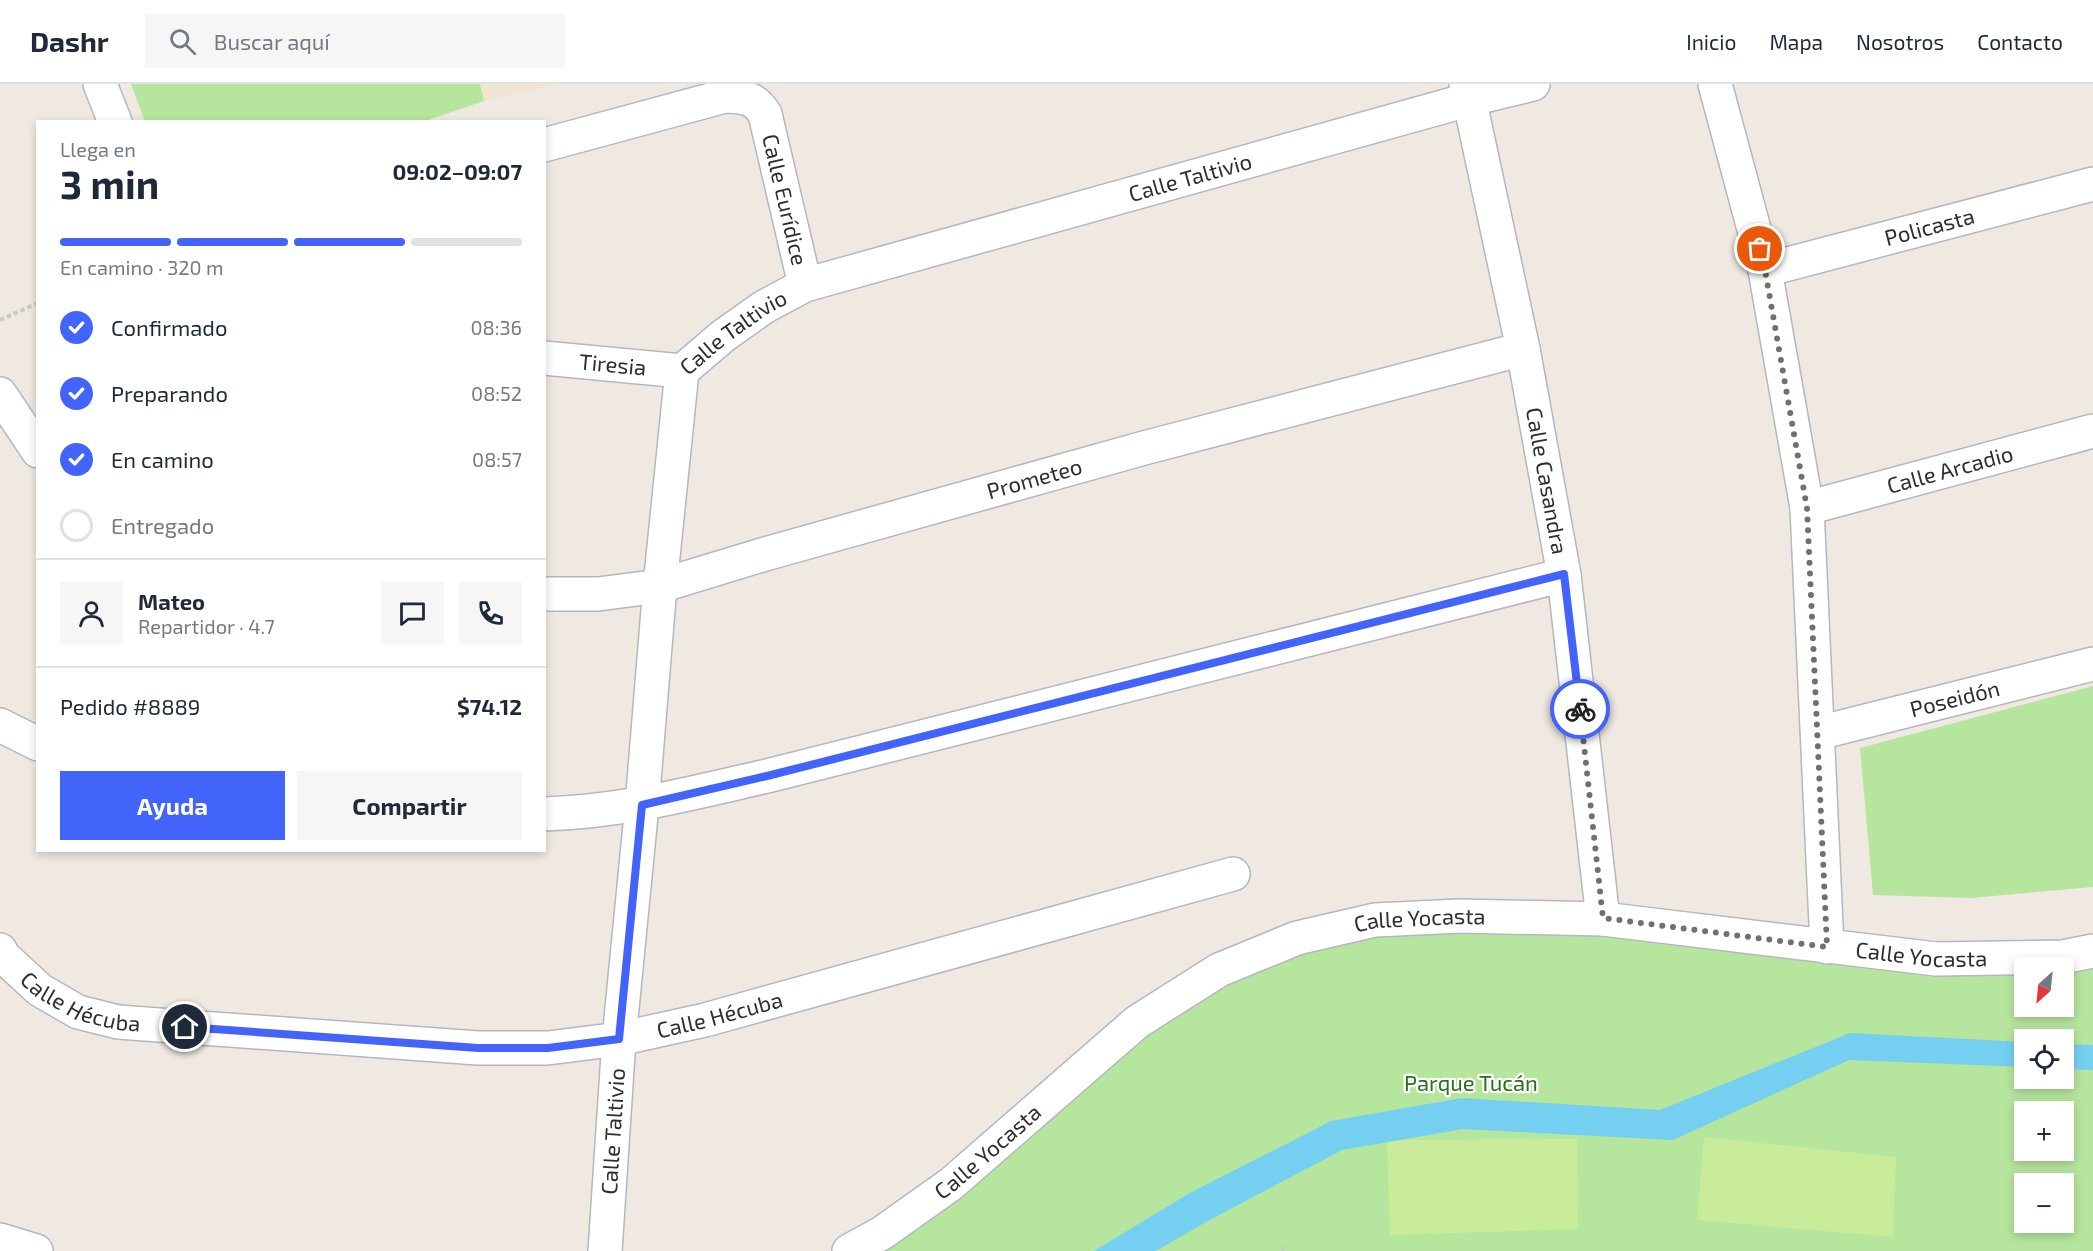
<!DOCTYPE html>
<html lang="es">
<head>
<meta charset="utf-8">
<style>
  body { margin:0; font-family:"Exo 2",sans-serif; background:#f6f6f7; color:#1f2937; height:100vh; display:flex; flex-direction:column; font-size:22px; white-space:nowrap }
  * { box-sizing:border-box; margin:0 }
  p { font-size:20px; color:#747a83 }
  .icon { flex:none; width:33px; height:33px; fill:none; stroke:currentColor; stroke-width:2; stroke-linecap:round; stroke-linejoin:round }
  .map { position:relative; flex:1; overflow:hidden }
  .details { position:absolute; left:36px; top:36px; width:510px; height:732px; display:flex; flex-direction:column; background:#fff; border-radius:0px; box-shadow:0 3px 9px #0003 }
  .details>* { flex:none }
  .needle { width:39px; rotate:207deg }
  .fabs { position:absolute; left:2014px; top:873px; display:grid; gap:12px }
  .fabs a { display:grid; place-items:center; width:60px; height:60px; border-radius:0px; background:#fff; box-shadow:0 3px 9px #0003; font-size:30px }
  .pin { position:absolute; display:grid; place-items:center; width:51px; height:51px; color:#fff; margin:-26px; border:3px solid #fff; border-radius:50%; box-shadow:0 2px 6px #0007 }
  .courier { position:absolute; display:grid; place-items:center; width:60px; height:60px; margin:-30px; border:4px solid #4264fb; border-radius:50%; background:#fff; color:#222; box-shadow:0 2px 8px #0007 }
  .head em { font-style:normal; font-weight:700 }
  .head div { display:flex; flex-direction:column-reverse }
  .head { display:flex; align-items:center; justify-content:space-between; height:102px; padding:0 24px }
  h1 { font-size:39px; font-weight:700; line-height:45px }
  .bar { display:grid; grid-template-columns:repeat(4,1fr); gap:9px 6px; align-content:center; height:72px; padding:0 24px }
  .bar i { height:8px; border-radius:4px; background:#e0e1e3 }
  .bar .selected { background:#4264fb }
  .bar p { grid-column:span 4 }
  .line { display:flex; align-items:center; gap:15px; padding:0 24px; border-top:2px solid #e0e1e3 }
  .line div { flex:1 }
  .round { display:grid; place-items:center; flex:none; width:63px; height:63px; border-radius:0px; background:#f6f6f7 }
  ol { padding:0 24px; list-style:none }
  li { display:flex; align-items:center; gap:18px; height:66px }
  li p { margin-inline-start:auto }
  li .icon { padding:6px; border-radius:50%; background:#4264fb; color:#fff; stroke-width:4 }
  li:last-child { color:#747a83 }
  li i { width:33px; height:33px; border:3px solid #e0e1e3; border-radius:50% }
  .primary-button { display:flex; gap:12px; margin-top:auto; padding:12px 24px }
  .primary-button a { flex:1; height:69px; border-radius:0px; background:#4264fb; color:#fff; font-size:24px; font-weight:700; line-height:69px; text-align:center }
  .primary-button a+a { background:#f6f6f7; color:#1f2937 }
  header { display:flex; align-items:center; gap:36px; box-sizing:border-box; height:84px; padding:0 30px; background:#fff; border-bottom:2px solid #e0e1e3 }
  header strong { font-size:28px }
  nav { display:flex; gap:33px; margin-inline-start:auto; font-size:21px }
  .search { width:420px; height:54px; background:#f6f6f7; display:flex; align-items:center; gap:15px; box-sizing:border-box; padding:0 21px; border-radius:0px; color:#747a83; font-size:22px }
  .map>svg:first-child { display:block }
  .education { fill:#f0e6d1 }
  .green { fill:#b6e59e; fill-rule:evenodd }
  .pitch { fill:#c9ec9a }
  .water { fill:#75cff0 }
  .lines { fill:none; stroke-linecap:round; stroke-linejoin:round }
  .street-casing { stroke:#b4b7c1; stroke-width:36 }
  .secondary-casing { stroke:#b4b7c1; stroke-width:36 }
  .path { stroke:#c9c9c9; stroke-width:4; stroke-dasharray:4.5 3; stroke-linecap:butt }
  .street { stroke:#fff; stroke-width:33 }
  .secondary { stroke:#fff; stroke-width:33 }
  .done { stroke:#726f6d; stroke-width:6; stroke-dasharray:0 10.8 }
  .route { stroke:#4264fb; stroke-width:8 }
  .labels { text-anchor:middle; stroke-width:4.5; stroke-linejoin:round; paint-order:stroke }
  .street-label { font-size:22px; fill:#2e2e2e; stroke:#fff }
  .park-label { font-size:22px; fill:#2c6e1b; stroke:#fff }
</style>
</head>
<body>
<header>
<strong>Dashr</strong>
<div class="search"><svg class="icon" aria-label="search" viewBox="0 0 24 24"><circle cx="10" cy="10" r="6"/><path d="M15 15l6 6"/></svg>Buscar aquí</div>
<nav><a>Inicio</a><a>Mapa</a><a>Nosotros</a><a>Contacto</a></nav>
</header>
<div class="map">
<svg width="2093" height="1167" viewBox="0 0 2093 1167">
  <rect width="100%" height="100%" fill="#efe9e1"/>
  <path class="education" d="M480,0H560L484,17Z"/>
  <path class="green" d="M131,0H480L484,17L425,37L145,38Z
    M2093,602V803L1972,814L1873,811L1860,664Z
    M1375,836L1827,863L2093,867V1167H849L1137,938ZM2025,884H2064V922H2025ZM2025,956H2064V994H2025ZM2025,1028H2064V1066H2025ZM2025,1100H2064V1138H2025Z"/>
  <path class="pitch" d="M1704,1053L1896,1073L1893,1153L1697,1136Z
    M1577,1055L1578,1145L1390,1151L1387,1056Z"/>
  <path class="water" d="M1850,949L2025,958V983L1849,976L1673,1056L1463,1045L1342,1066L1204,1139L1156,1167H1094L1188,1110L1331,1037L1462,1014L1660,1026Z
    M2064,960L2093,961V986L2064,985Z"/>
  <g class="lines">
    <g class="street-casing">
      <g id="street">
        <path d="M100,0L115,38"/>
        <path id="s1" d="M1466,0L1523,265L1564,491L1603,835"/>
        <path d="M1715,0L1765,186L1807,424L1827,863"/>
        <path id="s2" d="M544,61L725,12C745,13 754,13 765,30L805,201"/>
        <path id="s3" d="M1765,186L2093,100"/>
        <path id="s4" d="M544,274L682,287"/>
        <path d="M0,310L38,367"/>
        <path id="s5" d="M1807,424L2093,347"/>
        <path id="s6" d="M544,510H598L660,502L765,470L1144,364L1523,265"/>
        <path d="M0,641L38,660"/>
        <path id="s7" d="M1818,649L2093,580"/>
        <path d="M544,730C622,728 692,709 767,692L1564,491"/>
        <path id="s8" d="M0,866L4,873L40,906L78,928L118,938L478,964H548L619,955L705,936L1233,790"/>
        <path id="s9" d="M605,1167L619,955L642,721L660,502L682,287L723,252L764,223L805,201L1471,15L1533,0"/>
      </g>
    </g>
    <g class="secondary-casing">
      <g id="secondary">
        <path d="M0,1156L36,1167"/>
        <path id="s10" d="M849,1167L882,1149L951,1100L1137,938L1219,886L1297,854L1375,836L1460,832L1603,835L1936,875L2063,873L2093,867"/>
      </g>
    </g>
    <path class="path" d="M0,236L38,219
      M1283,1167L1284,1162"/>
    <use href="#street" class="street"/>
    <use href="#secondary" class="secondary"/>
  </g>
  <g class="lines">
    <path class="done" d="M1580,625L1603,834L1827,863L1807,424L1765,186L1760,165"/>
    <path class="route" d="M185,943L478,964H548L619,955L642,721L767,692L1564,490L1580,625"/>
  </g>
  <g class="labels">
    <g class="street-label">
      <text dy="8" stroke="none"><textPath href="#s9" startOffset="1434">Calle Taltivio</textPath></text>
      <text dy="8" stroke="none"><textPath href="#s2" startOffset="322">Calle Eurídice</textPath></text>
      <text dy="8" stroke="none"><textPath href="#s3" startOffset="170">Policasta</textPath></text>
      <text dy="8" stroke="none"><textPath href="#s9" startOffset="948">Calle Taltivio</textPath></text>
      <text dy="8" stroke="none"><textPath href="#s4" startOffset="69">Tiresia</textPath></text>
      <text dy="8" stroke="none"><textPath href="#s5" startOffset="148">Calle Arcadio</textPath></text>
      <text dy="8" stroke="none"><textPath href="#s6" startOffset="506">Prometeo</textPath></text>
      <text dy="8" stroke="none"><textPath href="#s1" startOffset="405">Calle Casandra</textPath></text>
      <text dy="8" stroke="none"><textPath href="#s7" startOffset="141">Poseidón</textPath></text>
      <text dy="8" stroke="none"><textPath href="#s10" startOffset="675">Calle Yocasta</textPath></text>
      <text dy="8" stroke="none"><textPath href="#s10" startOffset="1179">Calle Yocasta</textPath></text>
      <text dy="8" stroke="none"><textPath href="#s8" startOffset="100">Calle Hécuba</textPath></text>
      <text dy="8" stroke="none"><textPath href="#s8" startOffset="748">Calle Hécuba</textPath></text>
      <text dy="8" stroke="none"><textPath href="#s9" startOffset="120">Calle Taltivio</textPath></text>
      <text dy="8" stroke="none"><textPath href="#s10" startOffset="171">Calle Yocasta</textPath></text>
    </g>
    <g class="park-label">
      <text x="1471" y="1007">Parque Tucán</text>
    </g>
  </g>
</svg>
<div class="fabs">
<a><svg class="needle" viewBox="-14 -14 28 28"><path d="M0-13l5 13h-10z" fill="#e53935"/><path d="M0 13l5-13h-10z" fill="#747a83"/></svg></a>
<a><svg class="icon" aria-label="locate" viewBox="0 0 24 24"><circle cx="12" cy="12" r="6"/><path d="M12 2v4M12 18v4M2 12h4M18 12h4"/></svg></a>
<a>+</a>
<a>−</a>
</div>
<div class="pin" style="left:1760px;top:165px;background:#ea580c"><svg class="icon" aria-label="bag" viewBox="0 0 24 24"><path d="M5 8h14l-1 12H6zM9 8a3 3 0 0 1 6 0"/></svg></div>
<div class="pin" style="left:185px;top:943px;background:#1f2937"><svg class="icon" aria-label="home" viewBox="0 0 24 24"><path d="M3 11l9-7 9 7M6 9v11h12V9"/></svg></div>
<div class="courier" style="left:1580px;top:625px"><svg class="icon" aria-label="bike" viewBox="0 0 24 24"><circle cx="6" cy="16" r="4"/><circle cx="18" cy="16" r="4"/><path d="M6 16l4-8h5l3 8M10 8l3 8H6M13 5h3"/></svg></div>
<section class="details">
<div class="head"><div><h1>3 min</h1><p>Llega en</p></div><em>09:02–09:07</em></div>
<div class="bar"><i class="selected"></i><i class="selected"></i><i class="selected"></i><i></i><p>En camino · 320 m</p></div>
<ol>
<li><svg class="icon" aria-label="check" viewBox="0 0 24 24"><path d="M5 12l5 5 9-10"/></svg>Confirmado<p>08:36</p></li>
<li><svg class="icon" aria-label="check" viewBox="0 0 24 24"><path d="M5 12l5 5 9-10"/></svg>Preparando<p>08:52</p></li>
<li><svg class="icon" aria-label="check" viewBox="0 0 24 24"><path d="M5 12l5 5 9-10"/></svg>En camino<p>08:57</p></li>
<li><i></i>Entregado</li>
</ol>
<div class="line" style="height:108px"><a class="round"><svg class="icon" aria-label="person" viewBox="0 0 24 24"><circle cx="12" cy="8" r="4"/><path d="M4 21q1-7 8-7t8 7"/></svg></a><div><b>Mateo</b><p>Repartidor · 4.7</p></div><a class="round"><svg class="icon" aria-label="chat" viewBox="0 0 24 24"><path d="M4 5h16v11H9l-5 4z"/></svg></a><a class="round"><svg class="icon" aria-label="phone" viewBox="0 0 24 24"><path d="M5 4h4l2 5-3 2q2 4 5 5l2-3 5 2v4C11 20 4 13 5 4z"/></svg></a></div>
<div class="line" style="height:78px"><div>Pedido #8889</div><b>$74.12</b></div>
<div class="primary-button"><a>Ayuda</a><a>Compartir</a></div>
</section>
</div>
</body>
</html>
